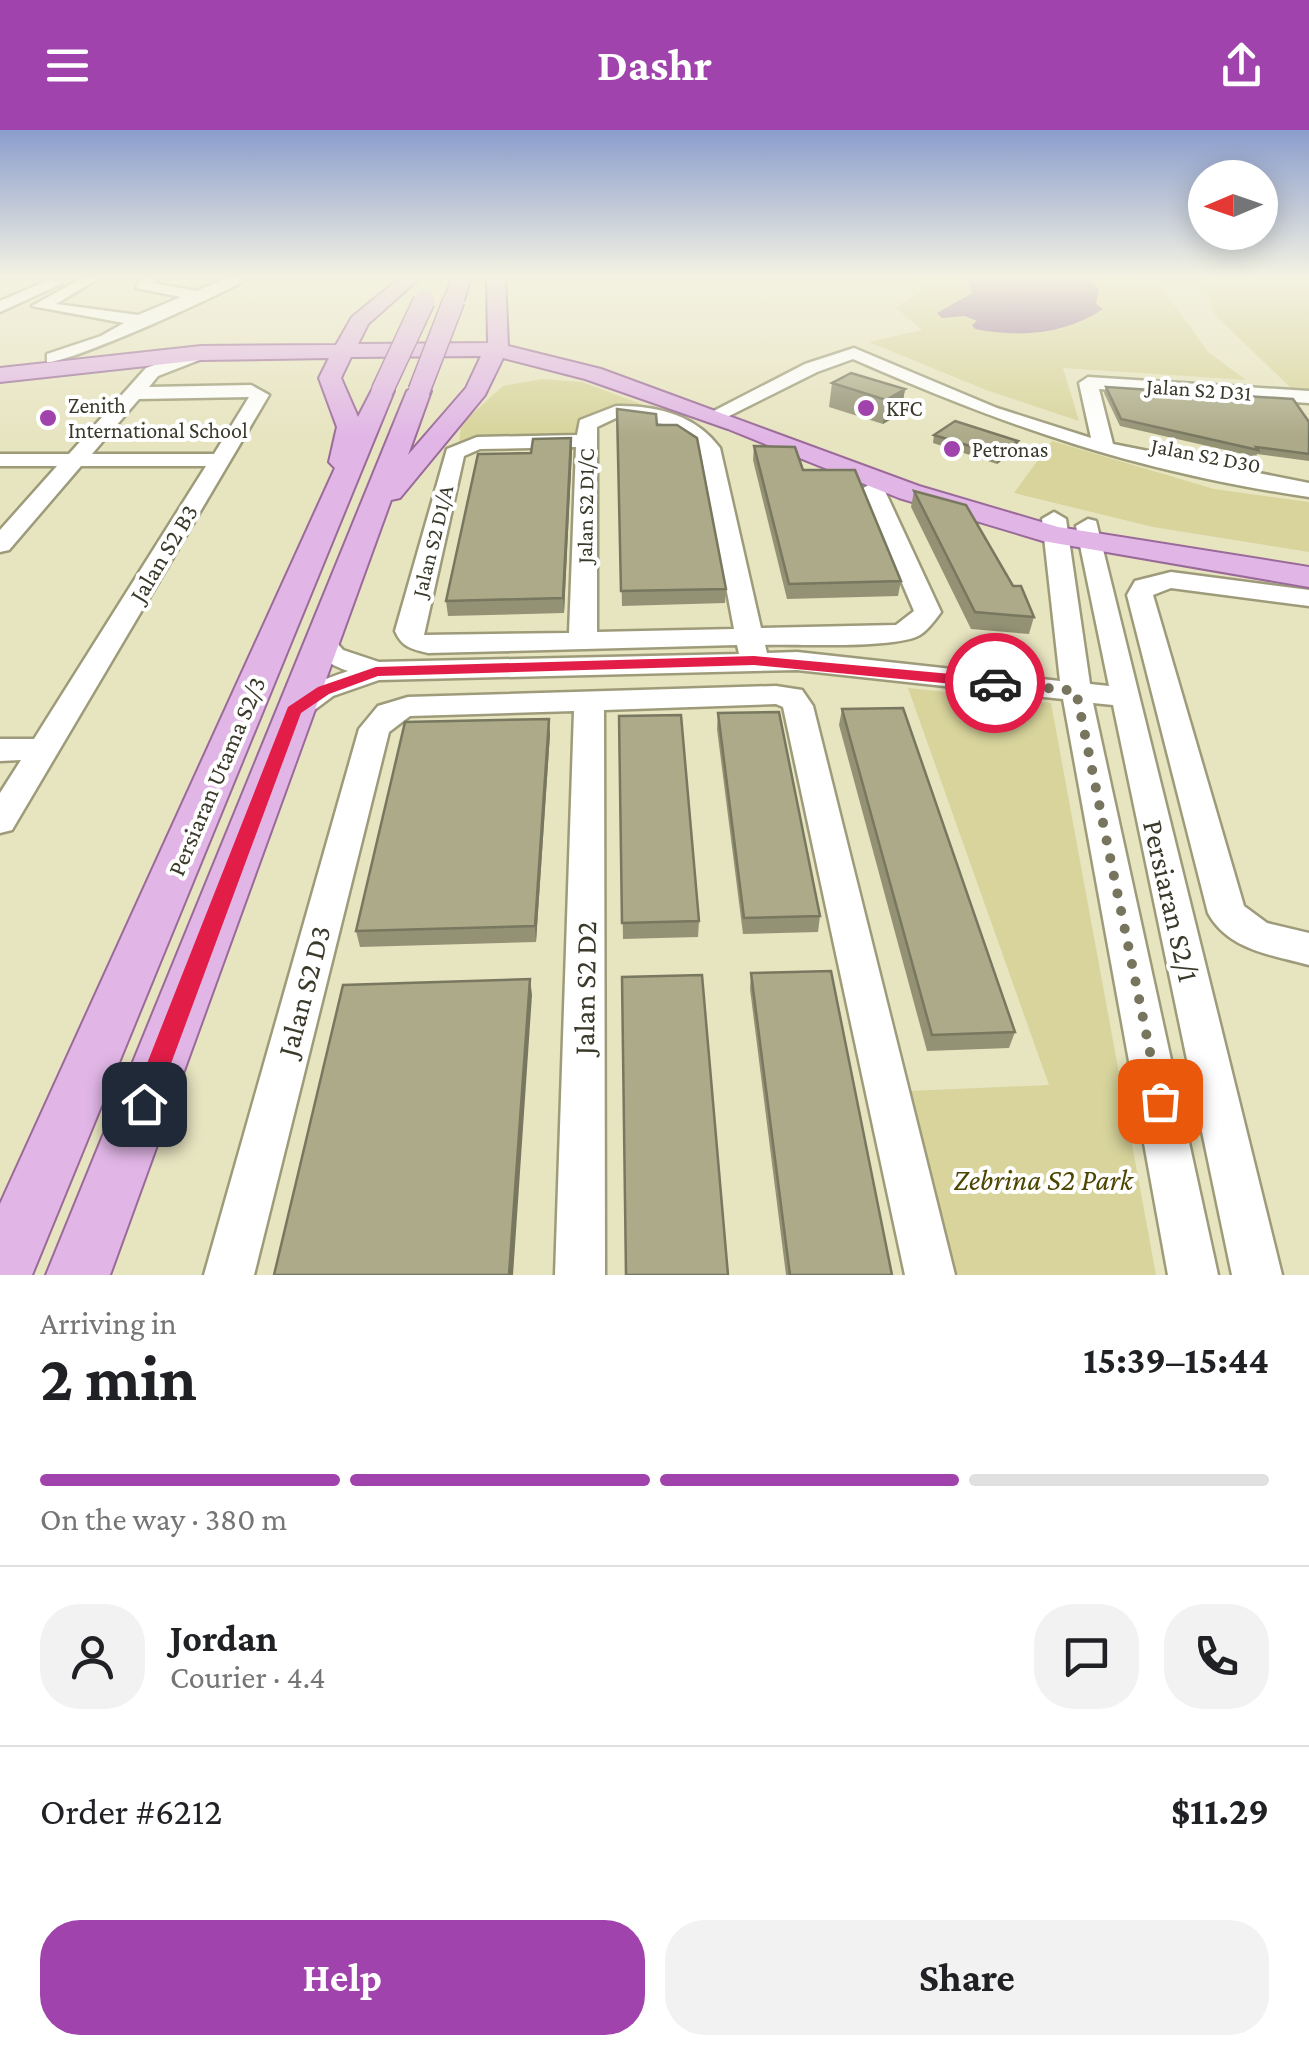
<!DOCTYPE html>
<html lang="en">
<head>
<meta charset="utf-8">
<style>
  body { margin:0; font-family:"Crimson Pro",serif; background:#f2f2f2; color:#202124; height:100vh; display:flex; flex-direction:column; font-size:38px; white-space:nowrap }
  * { box-sizing:border-box; margin:0 }
  p { font-size:32px; color:#757577 }
  .icon { flex:none; width:55px; height:55px; fill:none; stroke:currentColor; stroke-width:2; stroke-linecap:round; stroke-linejoin:round }
  .map { position:relative; height:1145px; overflow:hidden }
  .sheet { display:flex; flex-direction:column; background:#fff; flex:1 }
  .sheet>* { flex:none }
  .needle { width:65px; rotate:268deg }
  .controls { position:absolute; left:1188px; top:30px; display:grid; gap:20px }
  .controls a { display:grid; place-items:center; width:90px; height:90px; border-radius:50%; background:#fff; box-shadow:0 5px 25px #0003; font-size:50px }
  .pin { position:absolute; display:grid; place-items:center; width:85px; height:85px; color:#fff; margin:-42px; border-radius:20px; box-shadow:0 5px 15px #0006 }
  .courier { position:absolute; display:grid; place-items:center; width:100px; height:100px; margin:-50px; border:8px solid #e11d48; border-radius:50%; background:#fff; color:#222; box-shadow:0 2px 12px #0007 }
  .overview em { font-style:normal; font-weight:700 }
  .overview div { display:flex; flex-direction:column-reverse }
  .overview { display:flex; align-items:center; justify-content:space-between; height:170px; padding:0 40px }
  h1 { font-size:65px; font-weight:700; line-height:75px }
  .bar { display:grid; grid-template-columns:repeat(4,1fr); gap:15px 10px; align-content:center; height:120px; padding:0 40px }
  .bar i { height:12px; border-radius:8px; background:#e0e0e0 }
  .bar .active { background:#a043ac }
  .bar p { grid-column:span 4 }
  .line { display:flex; align-items:center; gap:25px; padding:0 40px; border-top:2px solid #e0e0e0 }
  .line div { flex:1 }
  .round { display:grid; place-items:center; flex:none; width:105px; height:105px; border-radius:40px; background:#f2f2f2 }
  .button { display:flex; gap:20px; margin-top:auto; padding:20px 40px }
  .button a { flex:1; height:115px; border-radius:40px; background:#a043ac; color:#fff; font-size:40px; font-weight:700; line-height:115px; text-align:center }
  .button a+a { background:#f2f2f2; color:#202124 }
  header { display:flex; justify-content:space-between; align-items:center; height:130px; padding:0 40px; background:#a043ac; color:#fff; font-size:45px; font-weight:700 }
  .map>svg:first-child { display:block }
  .green { fill:#d8d49c }
  .water { fill:#9f7aa3 }
  .lines { fill:none; stroke-linecap:round; stroke-linejoin:round }
  .minor-casing { stroke:#9d9b79; stroke-width:5 }
  .major-casing { stroke:#9a6a99; stroke-width:4 }
  .minor { fill:#fff; fill-rule:evenodd }
  .major { fill:#e1b6e6; fill-rule:evenodd }
  .major-bridge-casing { stroke:#9a6a99; stroke-width:24; stroke-linecap:butt }
  .major-bridge { stroke:#e1b6e6; stroke-width:21 }
  .wall { fill:#949275 }
  .shaded-wall { fill:#78775f }
  .building { fill:#acaa88; stroke:#78775f; stroke-width:2.5 }
  .route { fill:#e11d48 }
  .done { stroke:#77755e; stroke-width:10; stroke-dasharray:0 18 }
  .poi-dot { fill:#a043ac; stroke:#fff; stroke-width:4 }
  .labels { text-anchor:middle; stroke-width:8; stroke-linejoin:round; paint-order:stroke }
  .far-street-label { font-size:22px; fill:#3a392a; stroke:#fff }
  .far-poi-label { font-size:22px; fill:#3a392a; stroke:#fff; text-anchor:start }
  .street-label { font-size:25px; fill:#3a392a; stroke:#fff }
  .near-street-label { font-size:30px; fill:#3a392a; stroke:#fff }
  .near-park-label { font-size:30px; font-style:italic; fill:#4c4600; stroke:#fff }
</style>
</head>
<body>
<header><svg class="icon" aria-label="menu" viewBox="0 0 24 24"><path d="M4 6h16M4 12h16M4 18h16"/></svg>Dashr<svg class="icon" aria-label="share" viewBox="0 0 24 24"><path d="M12 15V3M7 8l5-5 5 5M5 13v7h14v-7"/></svg></header>
<div class="map">
<svg width="1309" height="1145" viewBox="0 0 1309 1145">
  <rect width="100%" height="100%" fill="#e7e4c0"/>
  <path class="green" d="M904,147H1144L1162,158L1208,222L1246,250L1063,238L1079,291L986,260L869,212L922,200L896,178L923,161Z
    M1183,147H1309V260L1292,259L1214,184L1208,164Z
    M542,249L582,252L657,280C624,280 587,271 577,309L459,313L461,294L503,256Z
    M1052,311L1214,359L1309,372V422L1153,397L1014,363Z
    M908,558L1051,573L1156,1145H950L909,961L1049,955Z"/>
  <path class="water" d="M965,147H1086L1099,159L1096,174L1103,179C1066,204 1021,208 975,199L972,195L977,191L965,186L942,188L937,183L972,163Z"/>
  <g class="lines">
    <g class="minor-casing">
      <path id="minor" d="M56,147L63,151L61,154L0,182V171Z
        M84,147H101L56,174L138,185L181,167L136,158L142,147H158L153,153L196,161L230,147H249C232,161 65,235 47,232V224L101,206L124,193L32,176Z
        M201,218L210,223L207,227L158,246L149,257L251,255L269,265L12,700L0,703V663L21,630L0,631V609H34L206,336H81L9,420L0,422V400L57,336H0V324H69L146,238ZM249,267L214,324H92L139,269Z
        M854,218L997,278L1091,308L1079,253L1088,247L1309,261V273L1099,259L1113,314L1309,353V367C1139,342 1010,298 853,229L817,242L721,290L704,286L805,234Z
        M616,276C656,275 696,285 720,318L761,498L896,495L914,481L862,359L873,352L884,359L941,482C936,489 928,500 920,505C897,519 797,514 765,515L767,523L797,522L1060,551L1042,389L1054,382L1066,389L1090,554L1109,556L1076,396L1088,389L1096,391L1282,1145H1232L1113,575L1093,573L1218,1145H1168L1063,569L797,540L379,550L333,566L305,587H283L279,580C295,558 324,550 348,541C329,534 318,528 306,511L320,503L330,505L343,520L379,532L739,524L737,515L428,523C411,519 402,517 395,501L447,319L477,307L577,305L580,290ZM616,288L663,294L700,319L734,499L597,502V297ZM576,317L569,503L424,505L464,326L480,319Z
        M1171,442L1309,460V476L1171,458L1153,465L1244,776L1267,793L1309,803V835C1272,825 1228,820 1208,783L1127,465L1135,451Z
        M776,556L802,560L813,576L955,1145H905L783,577L776,574L604,580L605,1145H555L574,581L410,586L389,602L254,1145H204L359,599L378,576L408,567Z"/>
    </g>
    <g class="major-casing">
      <path id="major" d="M401,147H421L368,194L358,214L488,213L487,147H505L508,216L601,239L919,356L1058,397L1309,437V457L1043,411L899,368L728,299L585,249L503,228L485,265L400,368L391,370L110,1145H46L407,261L419,254L431,261L408,325L466,258L481,226L351,227L341,248L358,287L374,256H390L394,261L32,1145H0V1074L335,338L329,332L337,297L319,248L329,228L201,230L0,252V238L201,216L336,215L352,187Z
        M453,147H471L464,170L454,176L444,170Z"/>
    </g>
    <use href="#minor" class="minor"/>
    <use href="#major" class="major"/>
    <g class="major-bridge-casing">
      <path id="major-bridge" d="M382,261L424,171
        M419,261L454,170"/>
    </g>
    <use href="#major-bridge" class="major-bridge"/>
  </g>
  <path class="wall" d="M832,253L905,259L901,283L883,294L829,277Z
    M1106,257L1309,292V331L1257,324L1256,327L1120,296L1104,263Z
    M617,279L657,295L726,459L725,473L622,476Z
    M934,305L1018,311L1016,319L997,334L933,313Z
    M754,316L803,340L901,451L898,466L787,469L753,330Z
    M572,321L564,483L448,486L446,471L531,323Z
    M914,361L1013,456L1034,487L1029,504L971,499L911,377Z
    M842,579L1015,902L1009,918L927,921L839,595Z
    M718,583L820,786L818,802L743,804L717,599Z
    M619,586L699,791L698,807L623,809Z
    M550,604L536,812L360,817L356,801Z
    M751,843L892,1145H786L750,859Z"/>
  <path class="shaded-wall" d="M905,259L901,283L883,294L886,270Z
    M571,308L572,321L564,483L563,468Z
    M1018,311L1016,319L997,334L999,325Z
    M549,589L550,604L536,812L535,796Z
    M530,849L532,865L513,1145H509Z"/>
  <path class="building" d="M851,243L905,259L886,270L832,253Z
    M1106,257L1293,269L1309,292V324L1256,317L1258,320L1121,289Z
    M617,279L656,284L657,295H677L697,308L726,459L621,461Z
    M955,291L1018,311L999,325L934,305Z
    M571,308L563,468L446,471L478,324L531,323L533,309Z
    M754,316L795,317L803,340H855L901,451L789,454Z
    M914,361L966,375L1013,456H1021L1034,487L975,482Z
    M903,578L1015,902L932,905L842,579Z
    M779,582L820,786L744,788L718,583Z
    M681,585L699,791L622,793L619,586Z
    M549,589L535,796L356,801L405,592Z
    M831,841L892,1145H790L751,843Z
    M702,845L728,1145H626L622,847Z
    M530,849L509,1145H274L343,855Z"/>
  <linearGradient id="sky" x2="0" y2="1"><stop stop-color="#8b9dcc"/><stop offset="0.48" stop-color="#f4f3e3"/><stop offset="1" stop-color="#f4f3e3" stop-opacity="0"/></linearGradient>
  <rect width="1309" height="307" fill="url(#sky)"/>
  <path class="route" d="M754,526L995,548L1003,553L995,558L754,535L378,546L329,564L301,583L156,974L144,985L135,982L131,974L288,577L318,557L376,537Z"/>
  <g class="lines">
    <path class="done" d="M995,553L1076,561L1160,971"/>
  </g>
  <g class="poi-dot">
    <circle cx="866" cy="278" r="10"/>
    <circle cx="48" cy="288" r="10"/>
    <circle cx="952" cy="319" r="10"/>
  </g>
  <g class="labels">
    <g class="far-street-label">
      <text transform="translate(1199 259) rotate(4)" y="8">Jalan S2 D31</text>
      <text transform="translate(1206 325) rotate(11)" y="8">Jalan S2 D30</text>
      <text transform="translate(585 376) rotate(-89)" y="8">Jalan S2 D1/C</text>
      <text transform="translate(432 411) rotate(-76)" y="8">Jalan S2 D1/A</text>
    </g>
    <g class="far-poi-label">
      <text x="68" y="283">Zenith<tspan x="68" dy="25">International School</tspan></text>
      <text x="886" y="286">KFC</text>
      <text x="972" y="327">Petronas</text>
    </g>
    <g class="street-label">
      <text transform="translate(163 423) rotate(-59)" y="9">Jalan S2 B3</text>
      <text transform="translate(216 646) rotate(-67)" y="9">Persiaran Utama S2/3</text>
    </g>
    <g class="near-street-label">
      <text transform="translate(1171 771) rotate(77)" y="10">Persiaran S2/1</text>
      <text transform="translate(585 858) rotate(-89)" y="10">Jalan S2 D2</text>
      <text transform="translate(304 861) rotate(-75)" y="10">Jalan S2 D3</text>
    </g>
    <g class="near-park-label">
      <text x="1043" y="1060">Zebrina S2 Park</text>
    </g>
  </g>
</svg>
<div class="controls">
<a><svg class="needle" viewBox="-14 -14 28 28"><path d="M0-13l5 13h-10z" fill="#e53935"/><path d="M0 13l5-13h-10z" fill="#757577"/></svg></a>
</div>
<div class="pin" style="left:1160px;top:971px;background:#ea580c"><svg class="icon" aria-label="bag" viewBox="0 0 24 24"><path d="M5 8h14l-1 12H6zM9 8a3 3 0 0 1 6 0"/></svg></div>
<div class="pin" style="left:144px;top:974px;background:#1f2937"><svg class="icon" aria-label="home" viewBox="0 0 24 24"><path d="M3 11l9-7 9 7M6 9v11h12V9"/></svg></div>
<div class="courier" style="left:995px;top:553px"><svg class="icon" aria-label="car" viewBox="0 0 24 24"><path d="M5 17H2v-5l4-1 3-4h7l3 4 3 1v5h-3M9 17h6M6 11h13"/><circle cx="7" cy="17" r="2"/><circle cx="17" cy="17" r="2"/></svg></div>
</div>
<section class="sheet">
<div class="overview"><div><h1>2 min</h1><p>Arriving in</p></div><em>15:39–15:44</em></div>
<div class="bar"><i class="active"></i><i class="active"></i><i class="active"></i><i></i><p>On the way · 380 m</p></div>
<div class="line" style="height:180px"><a class="round"><svg class="icon" aria-label="person" viewBox="0 0 24 24"><circle cx="12" cy="8" r="4"/><path d="M4 21q1-7 8-7t8 7"/></svg></a><div><b>Jordan</b><p>Courier · 4.4</p></div><a class="round"><svg class="icon" aria-label="chat" viewBox="0 0 24 24"><path d="M4 5h16v11H9l-5 4z"/></svg></a><a class="round"><svg class="icon" aria-label="phone" viewBox="0 0 24 24"><path d="M5 4h4l2 5-3 2q2 4 5 5l2-3 5 2v4C11 20 4 13 5 4z"/></svg></a></div>
<div class="line" style="height:130px"><div>Order #6212</div><b>$11.29</b></div>
<div class="button"><a>Help</a><a>Share</a></div>
</section>
</body>
</html>
